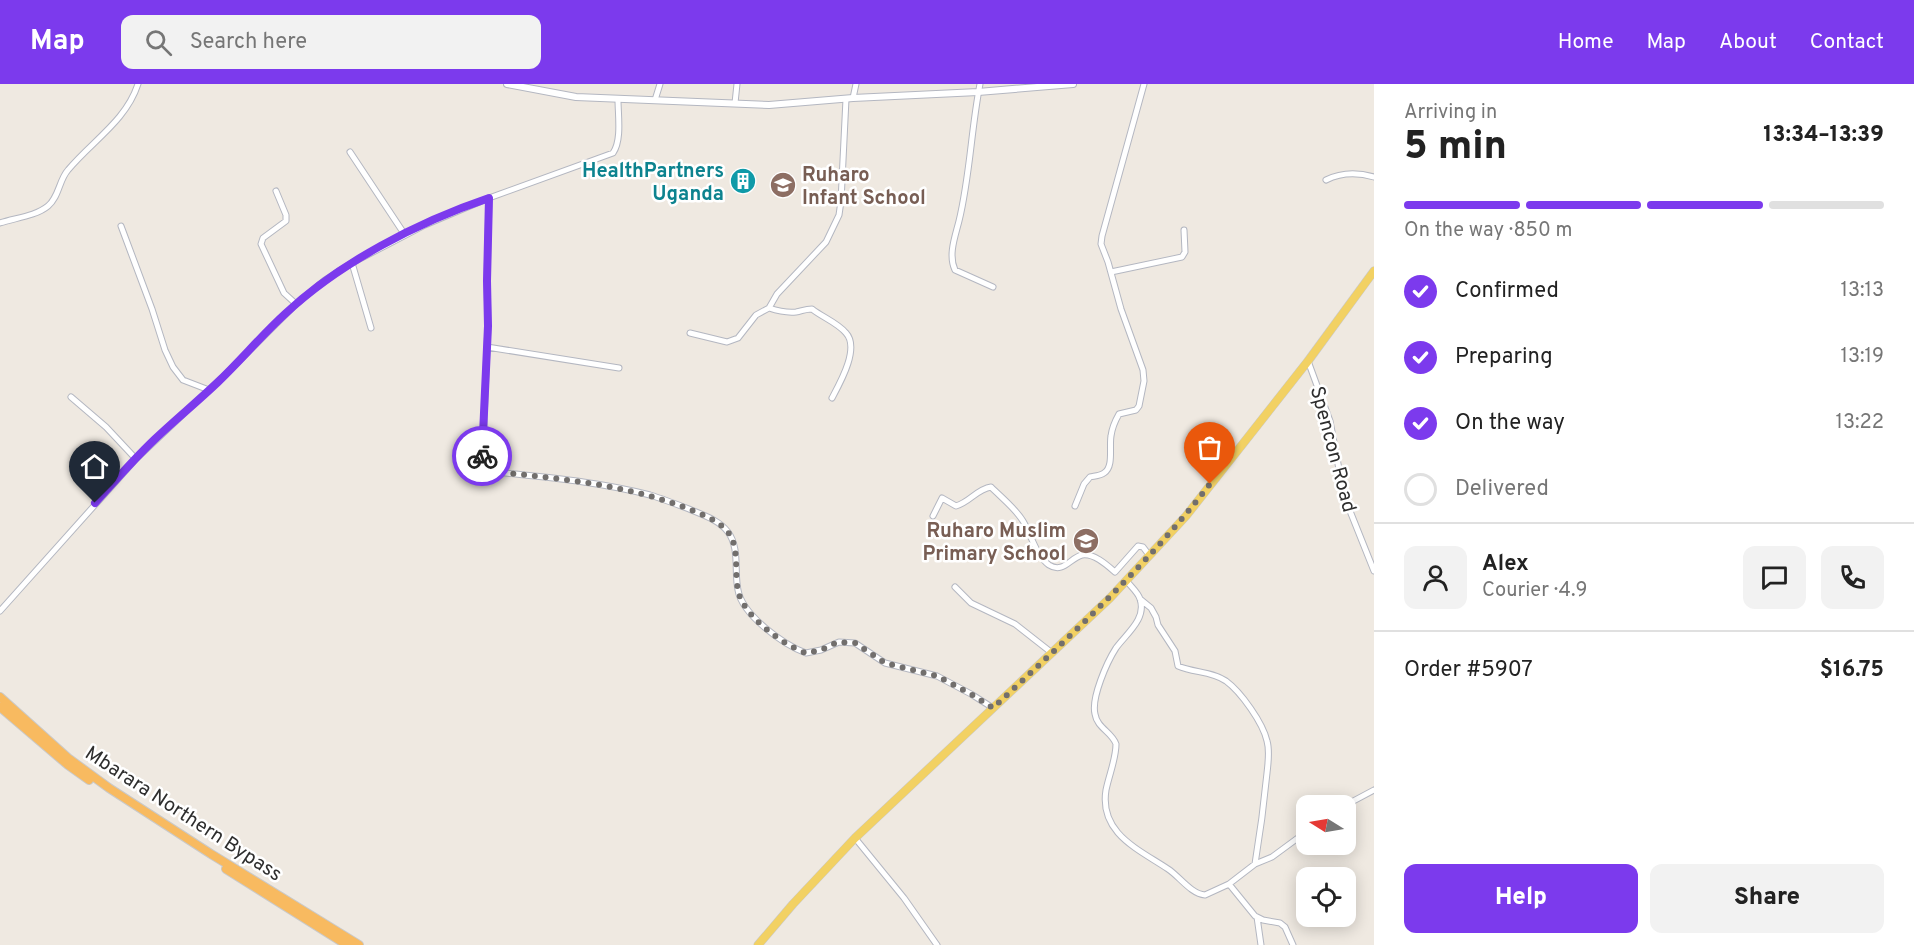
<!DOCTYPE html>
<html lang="en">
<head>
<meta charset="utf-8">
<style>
  body { margin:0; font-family:Overpass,sans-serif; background:#f2f2f2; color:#222; height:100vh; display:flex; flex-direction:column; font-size:22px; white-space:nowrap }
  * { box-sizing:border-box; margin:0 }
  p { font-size:20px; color:#767676 }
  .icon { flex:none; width:33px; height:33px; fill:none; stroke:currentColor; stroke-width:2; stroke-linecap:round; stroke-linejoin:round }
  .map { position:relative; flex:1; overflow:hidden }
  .details { display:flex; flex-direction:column; background:#fff; width:540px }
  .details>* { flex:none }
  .needle { width:39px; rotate:281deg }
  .controls { position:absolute; left:1296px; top:711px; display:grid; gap:12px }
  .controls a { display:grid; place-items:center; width:60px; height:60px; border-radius:12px; background:#fff; box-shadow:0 3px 15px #0003; font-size:30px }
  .pin { position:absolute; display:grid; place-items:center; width:51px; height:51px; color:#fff; margin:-62px -26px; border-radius:50% 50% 50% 0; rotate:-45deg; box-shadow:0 0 6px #0007 }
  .pin .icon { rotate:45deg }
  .courier { position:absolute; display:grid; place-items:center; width:60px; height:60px; margin:-30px; border:4px solid #7c3aed; border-radius:50%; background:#fff; color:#222; box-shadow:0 2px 8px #0007 }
  .summary em { font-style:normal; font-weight:800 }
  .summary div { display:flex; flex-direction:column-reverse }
  .summary { display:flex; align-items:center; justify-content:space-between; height:102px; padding:0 30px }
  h1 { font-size:39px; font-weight:800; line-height:45px }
  .bar { display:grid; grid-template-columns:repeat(4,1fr); gap:9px 6px; align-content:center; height:72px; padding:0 30px }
  .bar i { height:8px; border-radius:4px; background:#e0e0e0 }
  .bar .on { background:#7c3aed }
  .bar p { grid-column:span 4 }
  .line { display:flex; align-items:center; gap:15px; padding:0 30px; border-top:2px solid #e0e0e0 }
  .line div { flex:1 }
  .round { display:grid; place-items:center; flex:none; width:63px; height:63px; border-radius:12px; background:#f2f2f2 }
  ol { padding:0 30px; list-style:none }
  li { display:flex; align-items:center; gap:18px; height:66px }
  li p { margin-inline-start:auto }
  li .icon { padding:6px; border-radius:50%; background:#7c3aed; color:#fff; stroke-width:4 }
  li:last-child { color:#767676 }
  li i { width:33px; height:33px; border:3px solid #e0e0e0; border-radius:50% }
  .cta { display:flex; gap:12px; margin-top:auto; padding:12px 30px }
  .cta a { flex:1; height:69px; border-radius:12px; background:#7c3aed; color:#fff; font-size:24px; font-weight:800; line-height:69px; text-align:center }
  .cta a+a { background:#f2f2f2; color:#222 }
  header { display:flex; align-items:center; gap:36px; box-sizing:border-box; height:84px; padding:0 30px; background:#7c3aed; color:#fff }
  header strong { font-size:28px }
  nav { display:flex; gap:33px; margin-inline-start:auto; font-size:21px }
  .search { width:420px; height:54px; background:#f2f2f2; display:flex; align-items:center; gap:15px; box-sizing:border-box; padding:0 21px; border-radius:12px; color:#767676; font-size:22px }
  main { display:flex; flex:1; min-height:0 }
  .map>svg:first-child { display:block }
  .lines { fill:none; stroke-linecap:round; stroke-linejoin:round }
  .minor-casing { stroke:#b4b7c1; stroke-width:7 }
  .tertiary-casing { stroke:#b4b7c1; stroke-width:8 }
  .primary-casing { stroke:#c9c9c9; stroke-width:9 }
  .trunk-casing { stroke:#c9c9c9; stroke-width:10 }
  .minor { stroke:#fff; stroke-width:5 }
  .tertiary { stroke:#fff; stroke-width:6 }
  .primary { stroke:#f2d163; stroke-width:8 }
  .trunk { stroke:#f8ba60; stroke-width:8 }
  .done { stroke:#726f6d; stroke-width:6; stroke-dasharray:0 10.8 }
  .route { stroke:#7c3aed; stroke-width:8 }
  .labels { text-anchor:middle; stroke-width:5; stroke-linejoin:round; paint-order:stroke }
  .culture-label { font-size:20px; font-weight:bold; fill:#0d838f; stroke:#fff; text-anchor:end }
  .education-label { font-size:20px; font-weight:bold; fill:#785e54; stroke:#fff; text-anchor:start }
  .street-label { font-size:20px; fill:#2e2e2e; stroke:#fff }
</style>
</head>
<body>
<header>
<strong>Map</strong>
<div class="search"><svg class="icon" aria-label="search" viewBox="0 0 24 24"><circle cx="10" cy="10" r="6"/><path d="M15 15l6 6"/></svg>Search here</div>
<nav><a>Home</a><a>Map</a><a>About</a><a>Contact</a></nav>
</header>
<main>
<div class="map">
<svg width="1374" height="861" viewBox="0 0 1374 861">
  <rect width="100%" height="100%" fill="#efe9e1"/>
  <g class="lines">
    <g class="minor-casing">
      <path id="minor" d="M980,0C971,46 970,92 959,137C955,153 948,171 955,186L993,203
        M853,14L856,0
        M618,16C618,31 622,56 613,69L489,114L487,197L488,241L482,383L487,387C541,393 597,397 650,411C663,415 676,420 689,425C703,431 719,436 728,448C740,464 734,488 738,506C742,531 784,561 806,569L821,566L839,558L855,559L885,579L937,592L971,610L993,624
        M655,16L660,0
        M735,19L737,0
        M350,68L405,151
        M1326,96C1342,88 1357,88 1374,93
        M276,107L286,131V137L263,154L261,160L284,209L296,220
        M0,139C15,134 36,132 48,122C59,113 59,96 68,86C92,57 126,37 138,0
        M121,142L152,225L165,266L173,283L183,296L209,306
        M352,179L371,244
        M1111,188L1182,173L1185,168L1184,146
        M769,224C778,227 786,229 796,228C802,227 805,225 812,225C822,233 838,239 846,249C860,264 840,299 832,314
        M690,249L727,258L738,254L756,231L769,224L777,210L826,158L839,131L841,117L846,15
        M487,263L619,284
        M1308,277L1330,337L1344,412L1374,487
        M71,313L106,343L136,375
        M1075,422L1084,400L1090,393C1094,392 1100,392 1104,389C1114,383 1109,363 1111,352C1112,344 1115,337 1119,330L1136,326L1139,322L1144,297L1143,286L1121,225L1108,178L1101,160L1102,152L1144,0
        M933,432L942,414L956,422C970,418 977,405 991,403C1002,414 1015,424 1023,437C1031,450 1036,472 1049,481C1063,490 1070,474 1082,471C1094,469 1107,481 1115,488L1138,462L1143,463L1149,471
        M1126,496C1130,502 1138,508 1140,515C1147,535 1126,550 1116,564C1107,578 1091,614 1095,630C1097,644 1112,648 1116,660C1116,675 1109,691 1106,706C1099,749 1138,765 1168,785C1179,792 1191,810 1205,811L1229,800L1255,780C1260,750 1264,720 1267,689C1268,679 1270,667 1267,657C1263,639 1241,608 1226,597C1211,587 1194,589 1178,582L1175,567L1158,541L1156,533L1151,524L1140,515
        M955,503L971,519L1015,540L1052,569
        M0,527L136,375L230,286L296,220L325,196L352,179L425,141L489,114
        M1344,722L1374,706
        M855,754L904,814L937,861
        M1255,780L1272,773L1306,748
        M1229,800L1255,832L1263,836L1280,839L1285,843L1293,861
        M1257,833L1261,861"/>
    </g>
    <g class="tertiary-casing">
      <path id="tertiary" d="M507,0L576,13L769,21L853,14L978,8L1073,0"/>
    </g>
    <g class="primary-casing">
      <path id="primary" d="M758,861L793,820L855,754L1110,514L1186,432L1308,277L1374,187"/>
    </g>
    <g class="trunk-casing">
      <path id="trunk" d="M0,613L68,674L109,704L211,770L359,861
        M0,623L68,681L89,696
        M226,785L347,861"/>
    </g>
    <use href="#minor" class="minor"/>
    <use href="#tertiary" class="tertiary"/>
    <use href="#primary" class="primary"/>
    <use href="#trunk" class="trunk"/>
  </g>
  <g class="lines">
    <path class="done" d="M482,372L483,383L487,387C555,394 625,400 689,425C703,431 718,436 728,448C740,464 734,488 738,506C742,531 783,561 806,569L821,566L838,558L855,559L885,579L937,592L971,610L993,624C1069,553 1146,483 1210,400"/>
    <path class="route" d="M95,419C114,398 133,376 154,356C175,336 197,318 218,298C241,276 261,252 285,230C339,179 418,138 489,114L487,197L488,242L482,372"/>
  </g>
  <defs>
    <g id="building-disc" transform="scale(1.35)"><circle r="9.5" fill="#0f9aa8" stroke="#fff"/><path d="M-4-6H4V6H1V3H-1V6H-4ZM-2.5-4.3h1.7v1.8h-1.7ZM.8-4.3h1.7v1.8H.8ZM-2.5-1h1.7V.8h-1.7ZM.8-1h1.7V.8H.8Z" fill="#fff"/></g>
    <g id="school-disc" transform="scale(1.35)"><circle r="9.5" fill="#8d6e63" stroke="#fff"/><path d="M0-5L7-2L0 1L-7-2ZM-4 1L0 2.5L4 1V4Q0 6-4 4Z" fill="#fff"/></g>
  </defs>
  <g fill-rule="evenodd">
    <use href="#building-disc" x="743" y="97"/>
    <use href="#school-disc" x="783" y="101"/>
    <use href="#school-disc" x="1086" y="457"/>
  </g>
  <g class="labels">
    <g class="culture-label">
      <text x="724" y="93">HealthPartners<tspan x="724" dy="23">Uganda</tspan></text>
    </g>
    <g class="education-label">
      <text x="802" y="97">Ruharo<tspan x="802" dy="23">Infant School</tspan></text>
      <text x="1066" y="453" text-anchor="end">Ruharo Muslim<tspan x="1066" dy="23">Primary School</tspan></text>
    </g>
    <g class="street-label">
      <text transform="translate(1334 365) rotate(75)" y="7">Spencon Road</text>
      <text transform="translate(184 729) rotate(33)" y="7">Mbarara Northern Bypass</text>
    </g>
  </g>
</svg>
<div class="controls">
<a><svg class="needle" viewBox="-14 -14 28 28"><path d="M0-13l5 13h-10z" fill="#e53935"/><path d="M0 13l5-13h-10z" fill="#767676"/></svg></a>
<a><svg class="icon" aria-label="locate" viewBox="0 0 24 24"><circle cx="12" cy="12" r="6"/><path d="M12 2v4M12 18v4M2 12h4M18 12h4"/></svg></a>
</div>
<div class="pin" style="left:1210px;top:400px;background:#ea580c"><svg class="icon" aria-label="bag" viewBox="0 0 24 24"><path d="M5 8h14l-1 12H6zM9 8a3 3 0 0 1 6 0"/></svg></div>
<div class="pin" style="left:95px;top:419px;background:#1f2937"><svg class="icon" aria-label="home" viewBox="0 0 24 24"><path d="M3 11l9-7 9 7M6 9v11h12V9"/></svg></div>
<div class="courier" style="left:482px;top:372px"><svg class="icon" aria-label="bike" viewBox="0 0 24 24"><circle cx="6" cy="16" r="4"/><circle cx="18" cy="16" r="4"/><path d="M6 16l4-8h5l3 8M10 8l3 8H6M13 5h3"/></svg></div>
</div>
<section class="details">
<div class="summary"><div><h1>5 min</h1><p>Arriving in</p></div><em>13:34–13:39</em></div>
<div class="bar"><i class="on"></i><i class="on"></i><i class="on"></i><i></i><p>On the way · 850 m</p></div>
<ol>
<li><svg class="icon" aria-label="check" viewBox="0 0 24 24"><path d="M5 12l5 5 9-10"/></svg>Confirmed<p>13:13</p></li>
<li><svg class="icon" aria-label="check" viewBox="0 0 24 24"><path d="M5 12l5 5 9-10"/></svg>Preparing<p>13:19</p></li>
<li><svg class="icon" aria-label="check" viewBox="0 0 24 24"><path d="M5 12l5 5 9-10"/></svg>On the way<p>13:22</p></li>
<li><i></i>Delivered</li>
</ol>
<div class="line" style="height:108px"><a class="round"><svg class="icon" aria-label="person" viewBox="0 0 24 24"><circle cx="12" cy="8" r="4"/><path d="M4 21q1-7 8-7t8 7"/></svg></a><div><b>Alex</b><p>Courier · 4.9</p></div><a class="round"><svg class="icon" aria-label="chat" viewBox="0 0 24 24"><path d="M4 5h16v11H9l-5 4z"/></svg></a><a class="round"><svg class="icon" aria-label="phone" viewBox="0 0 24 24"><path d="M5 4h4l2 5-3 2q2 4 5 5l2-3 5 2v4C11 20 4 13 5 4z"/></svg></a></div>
<div class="line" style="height:78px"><div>Order #5907</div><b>$16.75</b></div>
<div class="cta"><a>Help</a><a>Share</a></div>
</section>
</main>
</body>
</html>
